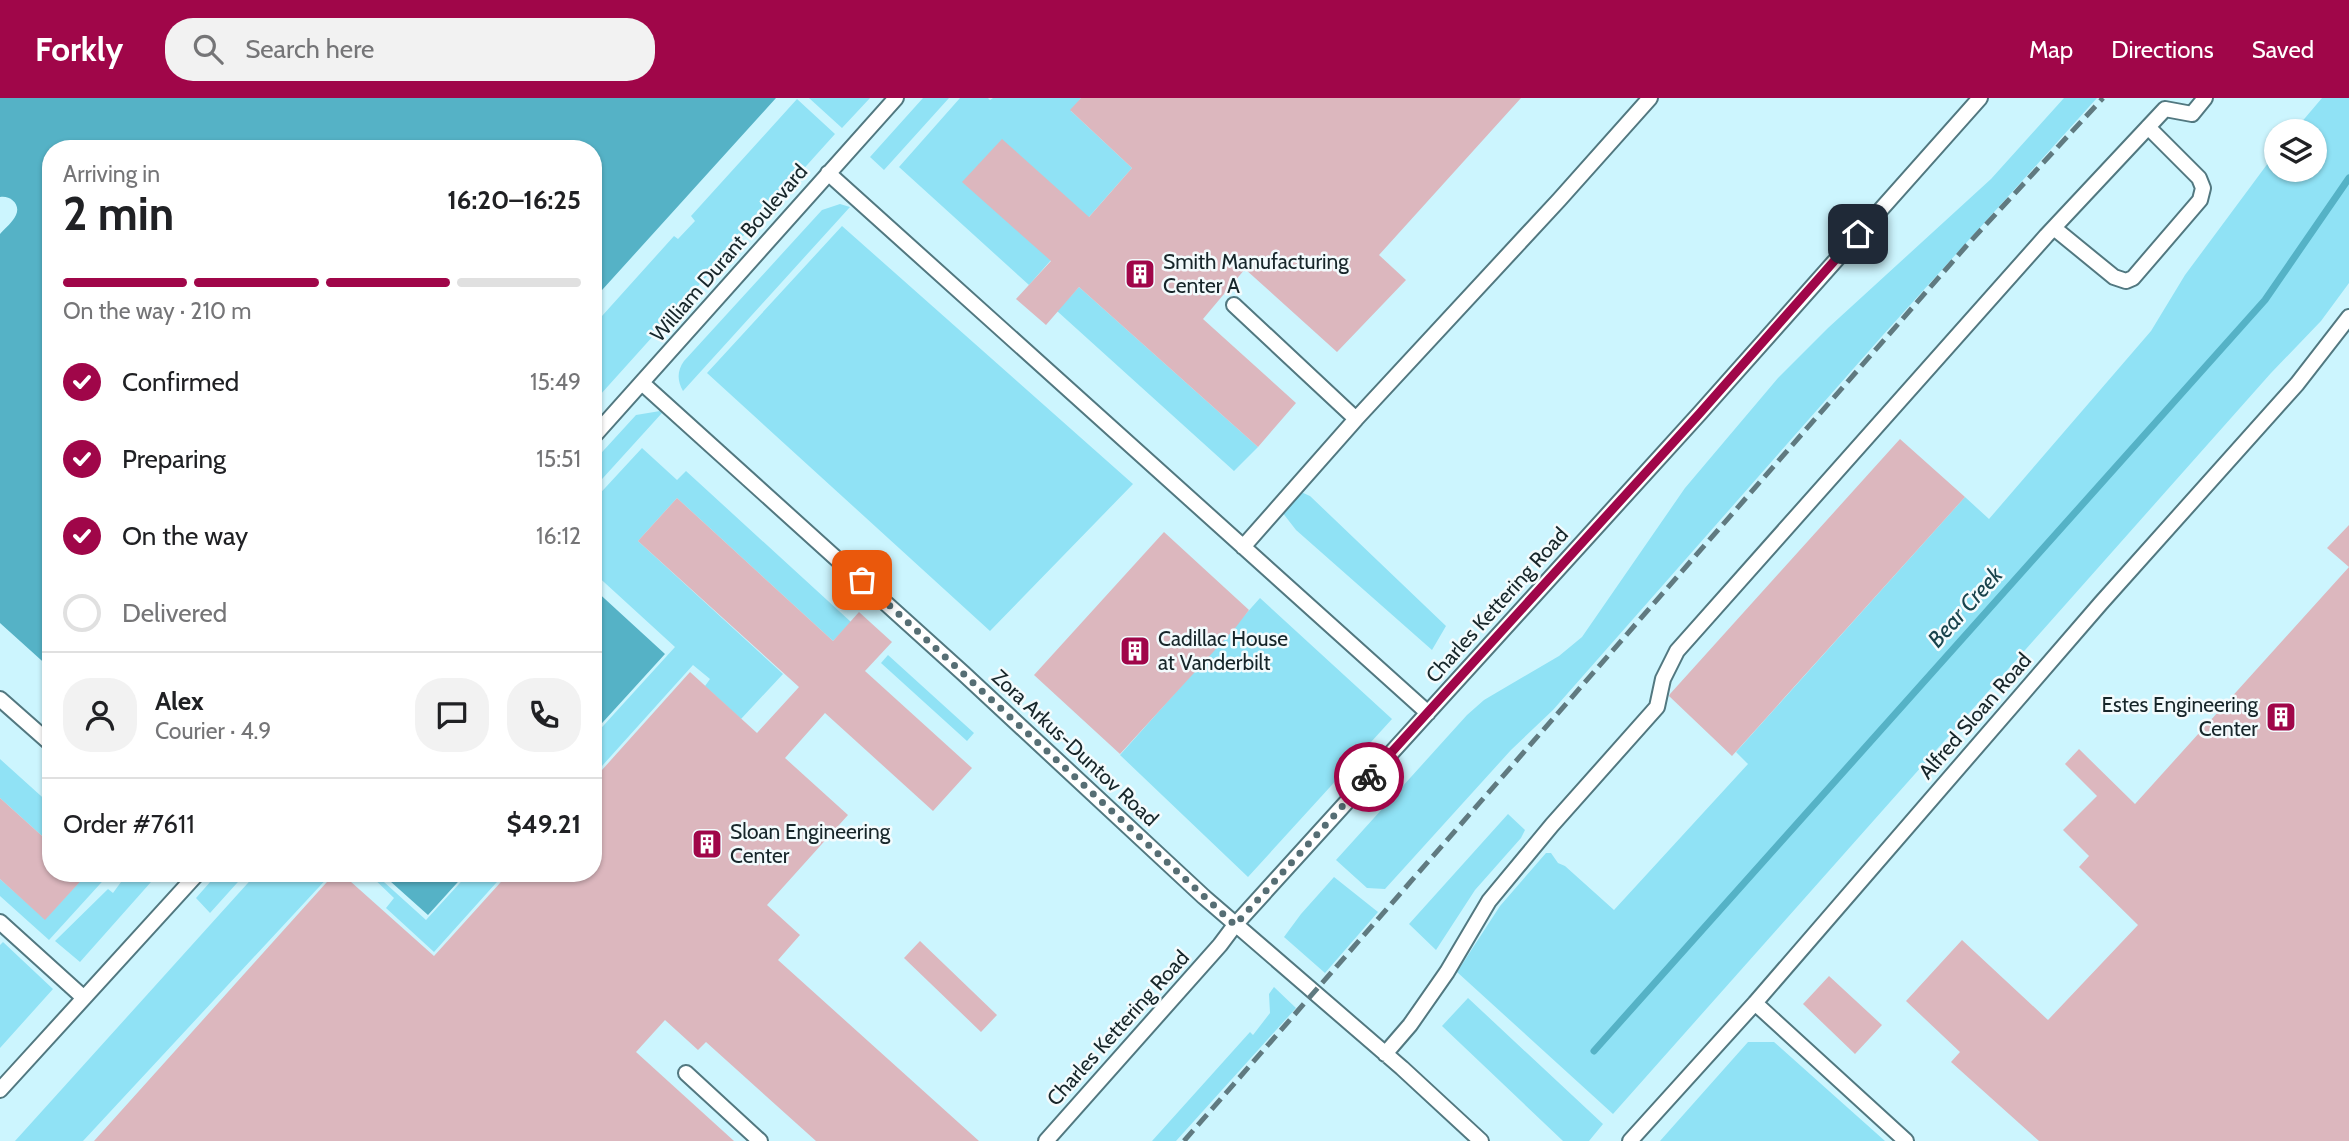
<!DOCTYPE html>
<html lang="en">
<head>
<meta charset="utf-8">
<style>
  body { margin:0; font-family:Cabin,sans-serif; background:#f2f2f2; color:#202124; height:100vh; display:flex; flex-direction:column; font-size:26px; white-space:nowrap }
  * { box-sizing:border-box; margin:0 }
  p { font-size:23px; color:#757577 }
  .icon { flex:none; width:38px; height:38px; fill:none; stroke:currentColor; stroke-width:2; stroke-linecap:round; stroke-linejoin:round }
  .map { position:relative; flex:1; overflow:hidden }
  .drawer { position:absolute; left:42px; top:42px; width:560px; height:742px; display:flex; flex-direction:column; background:#fff; border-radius:28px; box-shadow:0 2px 5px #0004 }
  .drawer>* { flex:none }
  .fabs { position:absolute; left:2264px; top:21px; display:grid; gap:14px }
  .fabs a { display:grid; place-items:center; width:63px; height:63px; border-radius:50%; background:#fff; box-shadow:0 2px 5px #0004; font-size:35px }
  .pin { position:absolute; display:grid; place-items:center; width:60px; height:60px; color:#fff; margin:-30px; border-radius:14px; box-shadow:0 4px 10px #0006 }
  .courier { position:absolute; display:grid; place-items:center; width:70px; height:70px; margin:-35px; border:5px solid #a00649; border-radius:50%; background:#fff; color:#222; box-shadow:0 2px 9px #0007 }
  .headline em { font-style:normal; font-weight:700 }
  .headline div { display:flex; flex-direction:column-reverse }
  .headline { display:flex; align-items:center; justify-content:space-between; height:119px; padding:0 21px }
  h1 { font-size:46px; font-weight:700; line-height:52px }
  .bar { display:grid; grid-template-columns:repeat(4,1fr); gap:10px 7px; align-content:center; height:84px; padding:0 21px }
  .bar i { height:9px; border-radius:5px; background:#e0e0e0 }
  .bar .active { background:#a00649 }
  .bar p { grid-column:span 4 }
  .line { display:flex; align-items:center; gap:18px; padding:0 21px; border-top:2px solid #e0e0e0 }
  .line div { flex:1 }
  .round { display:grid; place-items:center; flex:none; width:74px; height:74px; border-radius:28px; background:#f2f2f2 }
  ol { padding:0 21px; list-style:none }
  li { display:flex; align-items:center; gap:21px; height:77px }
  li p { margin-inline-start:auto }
  li .icon { padding:7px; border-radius:50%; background:#a00649; color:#fff; stroke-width:4 }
  li:last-child { color:#757577 }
  li i { width:38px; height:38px; border:4px solid #e0e0e0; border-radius:50% }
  header { display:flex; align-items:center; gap:42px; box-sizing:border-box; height:98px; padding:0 35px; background:#a00649; color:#fff }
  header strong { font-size:33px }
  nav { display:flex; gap:38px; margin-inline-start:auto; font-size:24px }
  .search { width:490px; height:63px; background:#f2f2f2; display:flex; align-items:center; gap:18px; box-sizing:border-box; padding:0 24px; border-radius:28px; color:#757577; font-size:26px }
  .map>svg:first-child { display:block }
  .green { fill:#90e2f5 }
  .water { fill:#55b2c6 }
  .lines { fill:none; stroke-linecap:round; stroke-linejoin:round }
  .stream { stroke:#55b2c6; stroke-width:7 }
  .building { fill:#dcb7be }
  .service-casing { stroke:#527880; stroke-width:18 }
  .service { stroke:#fff; stroke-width:14 }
  .rail { stroke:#607a80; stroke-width:5; stroke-dasharray:14 7; stroke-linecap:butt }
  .done { stroke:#566e74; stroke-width:7; stroke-dasharray:0 12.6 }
  .route { stroke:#a00649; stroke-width:9 }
  .labels { text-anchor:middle; stroke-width:5; stroke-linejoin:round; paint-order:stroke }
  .street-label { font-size:21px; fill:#17262a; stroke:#f3fbfd }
  .poi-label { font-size:21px; fill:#17262a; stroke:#f3fbfd; text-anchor:start }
  .water-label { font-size:23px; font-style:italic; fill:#19434c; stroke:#f3fbfd }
</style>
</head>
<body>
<header>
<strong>Forkly</strong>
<div class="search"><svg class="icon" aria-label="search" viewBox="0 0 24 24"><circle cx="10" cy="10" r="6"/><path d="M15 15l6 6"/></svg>Search here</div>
<nav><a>Map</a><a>Directions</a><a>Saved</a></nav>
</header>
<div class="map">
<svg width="2349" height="1043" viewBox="0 0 2349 1043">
  <rect width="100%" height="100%" fill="#ccf5fe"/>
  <path class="green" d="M809,0H870L842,30Z
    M923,0H949L884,72L870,59Z
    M960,0H988L990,2L993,0H1081L1071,13L1132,70L1029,187L899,69Z
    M2064,0H2097L1883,237L1553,612L1511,652L1385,791L1367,790L1336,762L1467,617L1484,602L1559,558L1582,539L1685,390L1778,280L1828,230L1991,81Z
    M2322,0H2349V185L2321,223L2271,275L1613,1016L1457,874L1500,808L1546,755H1551L1558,765L1565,768L1614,812L1748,666L1736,654L1965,399L1989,421L2151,233L2185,177L2277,53V72H2315V33H2294Z
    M797,1L835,36L600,297L593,291V228L674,138L678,141L695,123L691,118Z
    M840,106L850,109L683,293C677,282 677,273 684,263L822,112Z
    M842,128L1133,386L990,533L707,275Z
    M1079,189L1258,349L1234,373L1057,213Z
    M660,313L662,315L593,391V364L636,317Z
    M642,350L677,382L686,373L851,524L833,543L677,400L638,443L783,576L741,621L705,588L710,581L693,567L593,678V639L675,549L593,474V442L597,437L593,433V403Z
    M1301,394L1310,398L1446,528L1432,552L1296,432L1282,414Z
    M1260,500L1392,621L1248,779L1120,657Z
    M888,557L974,635L967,643L881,565Z
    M0,661L51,707V746L0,700Z
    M1508,716L1525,732L1521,740L1475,792L1436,852L1409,826Z
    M83,775H110L49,842L0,798V781L45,821L85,778Z
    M138,775H151V784L80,864L55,843L108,791L113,795L121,784Z
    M218,775H246L210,815L196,800Z
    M257,775H332L83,1043H15Z
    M368,775H374L426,822L469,775H505L434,854L386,810L394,800Z
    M1334,779L1378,814L1325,875L1284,839L1301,816Z
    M3,844L53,891L0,950V847Z
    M1274,889L1296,910L1176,1043H1152L1250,934L1253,937L1270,915L1269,896Z
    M1468,900L1603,1026L1589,1043H1563L1442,928Z
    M1748,944H1774L1885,1043H1660Z"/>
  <path class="water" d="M0,0H776L593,202V51H51V571L0,525V136C5,130 13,124 16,117C21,106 10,97 0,99Z
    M593,490L665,556L593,635Z
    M381,775H466L428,817Z"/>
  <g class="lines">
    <path class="stream" d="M1594,953L2265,202L2349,80"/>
  </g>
  <path class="building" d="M1081,0H1521L1379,157L1406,182L1337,254L1245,171L1203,221L1296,305L1258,349L1079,189L1046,227L1016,201L1051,163L962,84L1002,41L1089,119L1132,70L1070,12Z
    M1900,341L1965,399L1732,658L1669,598L1670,596Z
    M677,400L833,543L859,514L892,544L865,573L972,670L933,713L825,615L785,660L848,717L767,807L800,837L778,862L979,1043H816L706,944L698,952L665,922L636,954L734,1043H94L335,775H341L434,858L509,775H593V682L690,574L757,635L799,589L638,443Z
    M2349,427V1043H2039L1951,964L1960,954L1906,903L1962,842L2048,922L2138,827L2079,769L2089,758L2063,732L2097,698L2065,666L2079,651L2135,706L2349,469L2327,450Z
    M1164,434L1249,512L1236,529L1120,656L1034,577Z
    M0,700L51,746V775H88L45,822L0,781Z
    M920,843L997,917L981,934L904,860Z
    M1829,878L1882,927L1855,956L1803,906Z"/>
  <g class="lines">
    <g class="service-casing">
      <path id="service" d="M828,75L1428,615
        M2054,130L2114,179L2126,183L2133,180L2200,102L2203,90L2199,80L2148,29
        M1234,207L1356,321
        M642,285L963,575L1204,799L1402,970L1481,1043
        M593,339L896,0
        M1243,449L1356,321L1559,102L1650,0
        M0,601L51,646
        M0,824L84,900
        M1755,905L1906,1043
        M1385,956L1410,927L1447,874L1489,803L1552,727L1657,609L1663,581L1677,553L2046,138L2165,11L2192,16L2205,0
        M686,975L760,1043
        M0,992L198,775
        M1046,1043L1220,847L1235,827L1700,315L1980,0
        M1630,1043L1755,905L2101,505L2297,286L2349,219"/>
    </g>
    <use href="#service" class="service"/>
    <path class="rail" d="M1184,1043L1968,146L2103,0"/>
  </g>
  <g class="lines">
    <path class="done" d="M862,482L1235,827L1369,679"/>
    <path class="route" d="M1369,679L1700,315L1858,136"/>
  </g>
  <defs>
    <g id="building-square" transform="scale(1.575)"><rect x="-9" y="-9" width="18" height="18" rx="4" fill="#a00649" stroke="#f3fbfd"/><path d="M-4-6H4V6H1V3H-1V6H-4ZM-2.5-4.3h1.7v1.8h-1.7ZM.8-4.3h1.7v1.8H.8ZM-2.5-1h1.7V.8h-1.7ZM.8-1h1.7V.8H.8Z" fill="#fff"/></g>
  </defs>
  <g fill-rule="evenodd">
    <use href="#building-square" x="1140" y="176"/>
    <use href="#building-square" x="1135" y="553"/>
    <use href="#building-square" x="2281" y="619"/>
    <use href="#building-square" x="707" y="746"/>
  </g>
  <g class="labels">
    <g class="street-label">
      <text transform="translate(729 155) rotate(-49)" y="7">William Durant Boulevard</text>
      <text transform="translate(1497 507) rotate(-48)" y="7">Charles Kettering Road</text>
      <text transform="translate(1975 618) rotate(-49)" y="7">Alfred Sloan Road</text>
      <text transform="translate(1075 650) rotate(43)" y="7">Zora Arkus-Duntov Road</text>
      <text transform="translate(1118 930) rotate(-48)" y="7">Charles Kettering Road</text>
    </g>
    <g class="poi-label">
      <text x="1163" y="171">Smith Manufacturing<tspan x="1163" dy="24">Center A</tspan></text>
      <text x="1158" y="548">Cadillac House<tspan x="1158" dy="24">at Vanderbilt</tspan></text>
      <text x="2258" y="614" text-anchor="end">Estes Engineering<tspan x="2258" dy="24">Center</tspan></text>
      <text x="730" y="741">Sloan Engineering<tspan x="730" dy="24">Center</tspan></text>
    </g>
    <g class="water-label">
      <text transform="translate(1965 509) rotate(-48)" y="8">Bear Creek</text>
    </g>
  </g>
</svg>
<div class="fabs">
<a><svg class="icon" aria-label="layers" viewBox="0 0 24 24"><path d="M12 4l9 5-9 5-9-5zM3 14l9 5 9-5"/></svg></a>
</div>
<div class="pin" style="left:862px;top:482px;background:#ea580c"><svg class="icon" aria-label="bag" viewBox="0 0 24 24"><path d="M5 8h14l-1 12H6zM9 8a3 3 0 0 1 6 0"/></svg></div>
<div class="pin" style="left:1858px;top:136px;background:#1f2937"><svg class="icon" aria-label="home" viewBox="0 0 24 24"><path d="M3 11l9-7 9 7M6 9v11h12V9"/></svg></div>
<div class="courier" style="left:1369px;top:679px"><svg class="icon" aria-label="bike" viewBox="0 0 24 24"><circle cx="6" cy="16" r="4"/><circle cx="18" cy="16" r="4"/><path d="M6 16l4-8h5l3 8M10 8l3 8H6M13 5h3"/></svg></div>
<section class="drawer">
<div class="headline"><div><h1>2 min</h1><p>Arriving in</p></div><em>16:20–16:25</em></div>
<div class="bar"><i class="active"></i><i class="active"></i><i class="active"></i><i></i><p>On the way · 210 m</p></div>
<ol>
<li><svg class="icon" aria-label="check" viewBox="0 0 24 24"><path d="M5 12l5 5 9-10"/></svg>Confirmed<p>15:49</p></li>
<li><svg class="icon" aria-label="check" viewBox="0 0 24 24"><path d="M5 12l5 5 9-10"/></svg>Preparing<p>15:51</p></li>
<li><svg class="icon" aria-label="check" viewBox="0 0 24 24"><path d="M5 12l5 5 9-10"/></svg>On the way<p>16:12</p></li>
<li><i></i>Delivered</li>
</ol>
<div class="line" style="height:126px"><a class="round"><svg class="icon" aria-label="person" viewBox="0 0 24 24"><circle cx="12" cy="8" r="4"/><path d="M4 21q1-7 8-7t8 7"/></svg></a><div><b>Alex</b><p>Courier · 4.9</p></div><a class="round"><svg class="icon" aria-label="chat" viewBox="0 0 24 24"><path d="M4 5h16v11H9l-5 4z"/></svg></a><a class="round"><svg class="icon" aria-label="phone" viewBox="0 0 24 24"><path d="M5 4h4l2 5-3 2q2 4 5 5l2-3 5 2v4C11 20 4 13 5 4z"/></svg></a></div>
<div class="line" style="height:91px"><div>Order #7611</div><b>$49.21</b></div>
</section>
</div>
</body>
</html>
